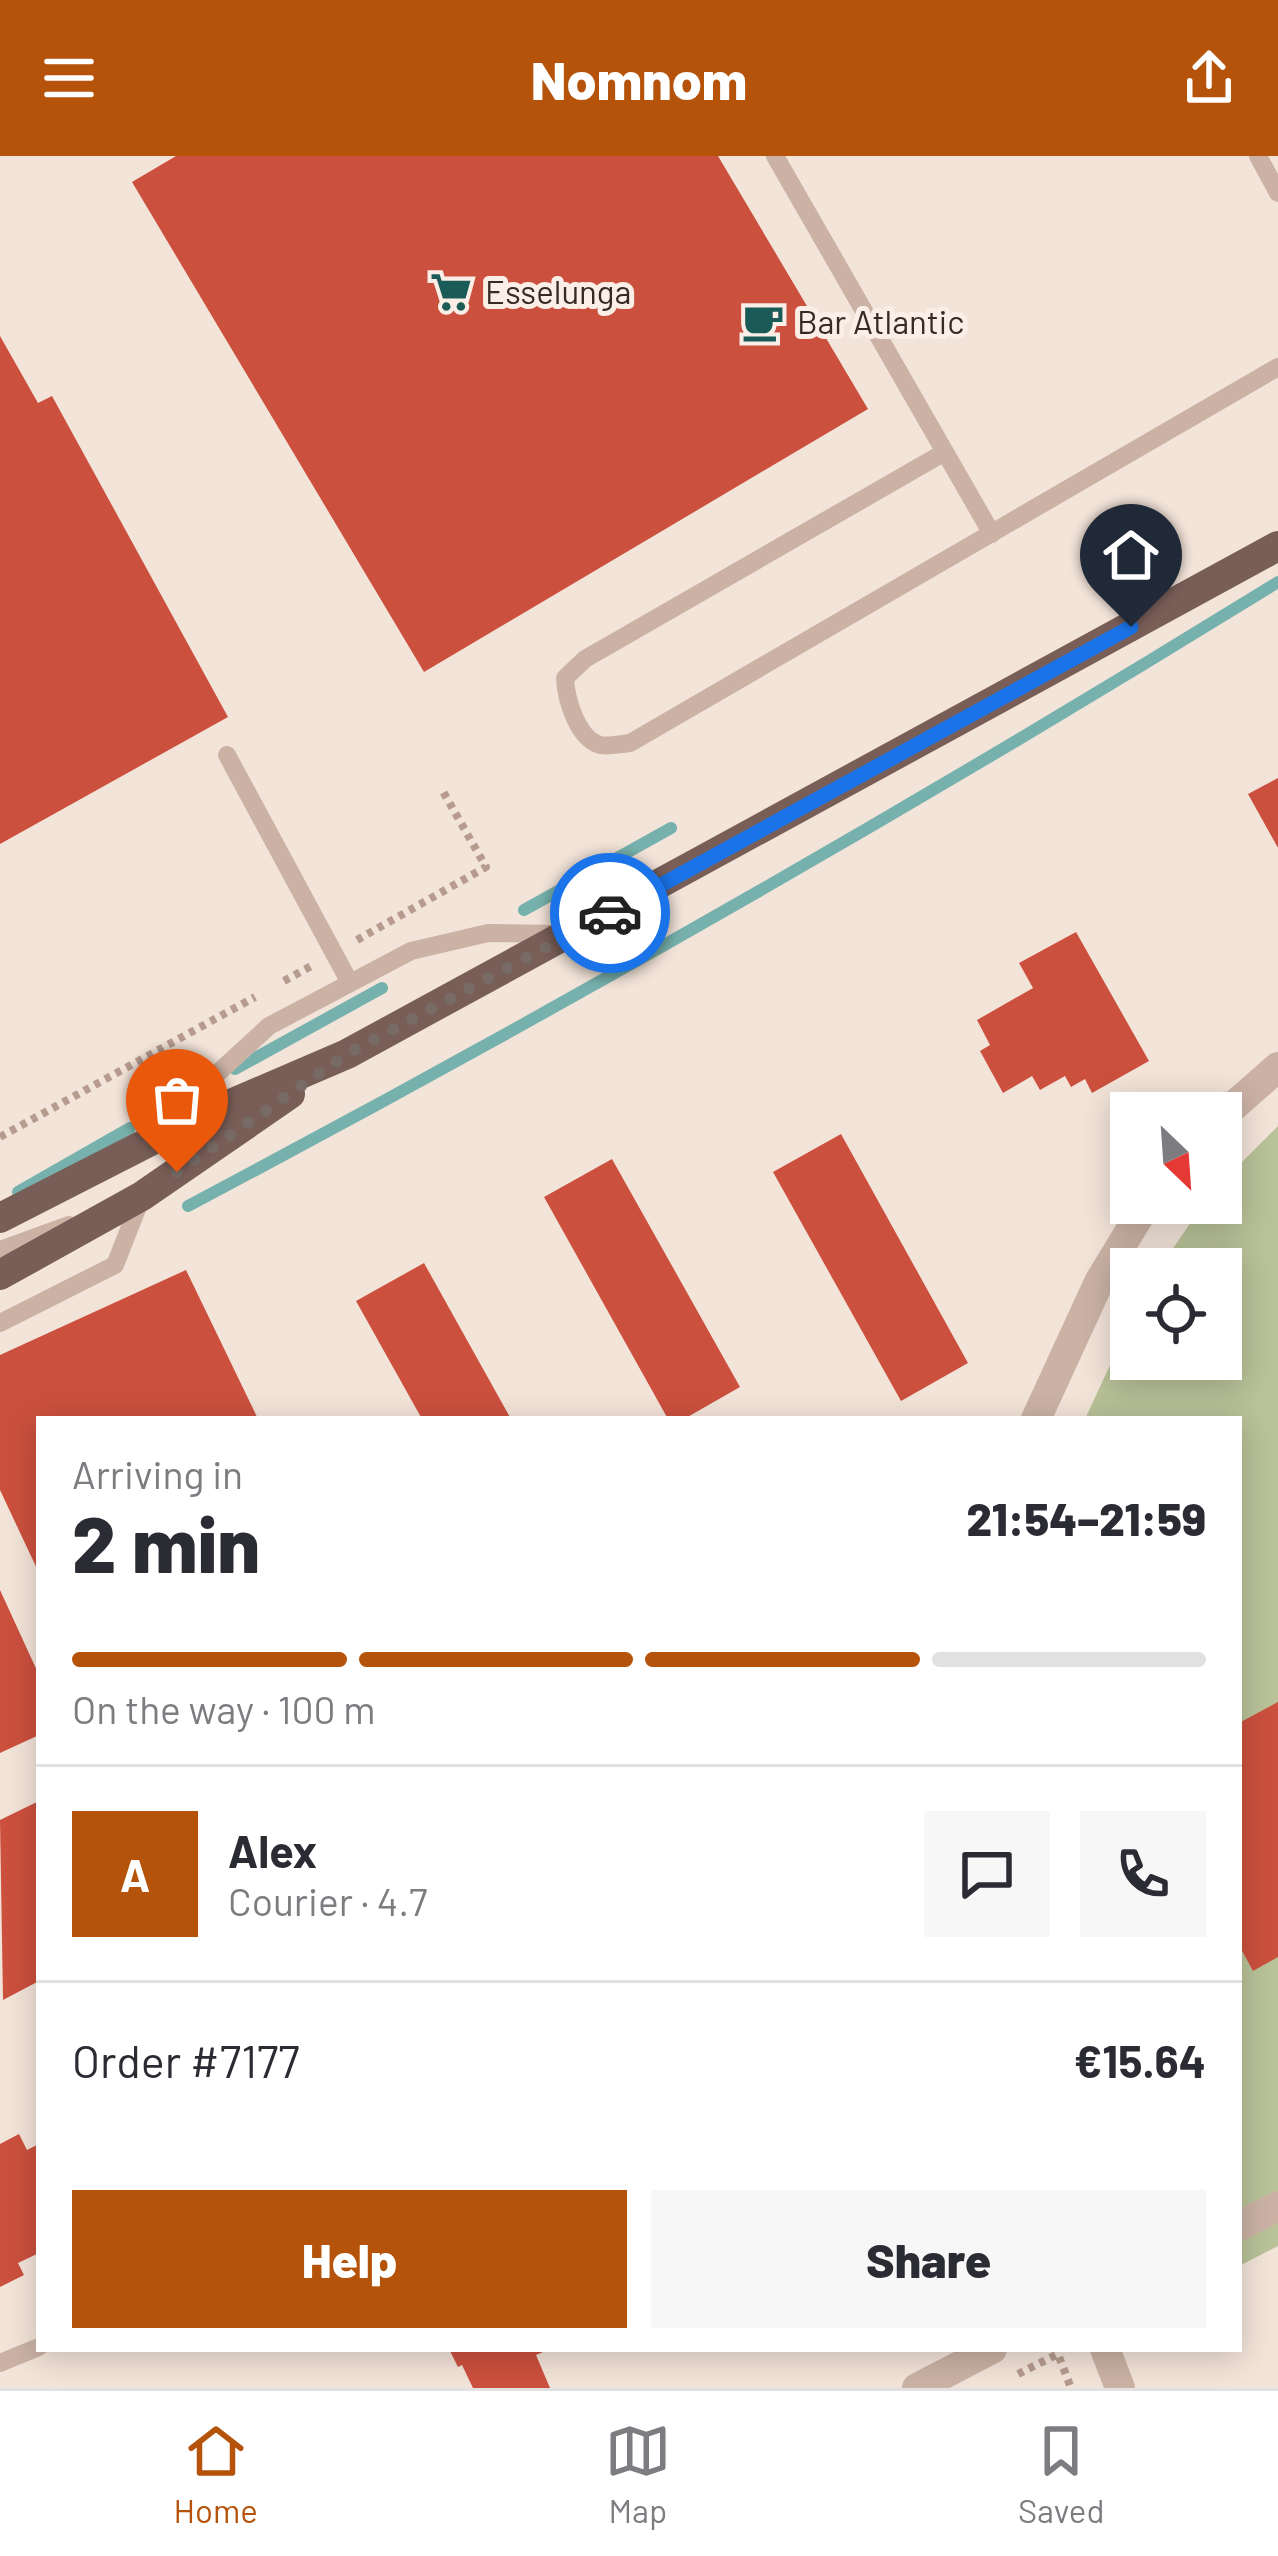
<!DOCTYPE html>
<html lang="en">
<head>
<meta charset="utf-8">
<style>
  body { margin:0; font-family:Barlow,sans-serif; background:#f7f7f7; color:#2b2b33; height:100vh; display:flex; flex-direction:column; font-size:45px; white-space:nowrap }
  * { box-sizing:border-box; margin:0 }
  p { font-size:39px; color:#7c7c81 }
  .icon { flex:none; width:66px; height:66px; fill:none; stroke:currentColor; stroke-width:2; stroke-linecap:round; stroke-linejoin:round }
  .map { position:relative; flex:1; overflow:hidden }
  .side { position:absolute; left:36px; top:1260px; width:1206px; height:936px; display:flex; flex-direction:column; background:#fff; border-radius:0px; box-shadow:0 6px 30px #0003 }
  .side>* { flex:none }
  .needle { width:78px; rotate:155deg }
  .controls { position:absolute; left:1110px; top:936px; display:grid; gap:24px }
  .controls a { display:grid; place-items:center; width:132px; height:132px; border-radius:0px; background:#fff; box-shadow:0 6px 30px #0003; font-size:60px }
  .pin { position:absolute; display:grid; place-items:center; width:102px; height:102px; color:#fff; margin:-123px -51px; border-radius:50% 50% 50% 0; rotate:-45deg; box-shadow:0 0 12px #0007 }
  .pin .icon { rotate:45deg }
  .courier { position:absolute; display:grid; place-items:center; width:120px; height:120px; margin:-60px; border:9px solid #1a73e8; border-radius:50%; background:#fff; color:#222; box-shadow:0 3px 15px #0007 }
  .head em { font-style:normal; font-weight:800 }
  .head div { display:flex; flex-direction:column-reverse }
  .head { display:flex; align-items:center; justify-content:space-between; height:204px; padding:0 36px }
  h1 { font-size:78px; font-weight:800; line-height:90px }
  .bar { display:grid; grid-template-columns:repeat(4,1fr); gap:18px 12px; align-content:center; height:144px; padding:0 36px }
  .bar i { height:15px; border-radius:9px; background:#e1e1e2 }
  .bar .selected { background:#b45309 }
  .bar p { grid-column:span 4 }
  .line { display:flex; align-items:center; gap:30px; padding:0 36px; border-top:3px solid #e1e1e2 }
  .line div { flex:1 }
  .round { display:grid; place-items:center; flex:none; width:126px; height:126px; border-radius:0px; background:#f7f7f7 }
  .button { display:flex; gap:24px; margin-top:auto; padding:24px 36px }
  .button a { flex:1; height:138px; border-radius:0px; background:#b45309; color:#fff; font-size:48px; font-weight:800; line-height:138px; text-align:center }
  .button a+a { background:#f7f7f7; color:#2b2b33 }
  header { display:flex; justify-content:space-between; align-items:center; height:156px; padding:0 36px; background:#b45309; color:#fff; font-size:54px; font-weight:800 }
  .tabs { display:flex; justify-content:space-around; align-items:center; height:168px; border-top:3px solid #e1e1e2; background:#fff; font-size:33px; color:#7c7c81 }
  .tabs a { display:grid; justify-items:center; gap:6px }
  .tabs .selected { color:#b45309 }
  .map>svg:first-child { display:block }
  .green { fill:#b9c298 }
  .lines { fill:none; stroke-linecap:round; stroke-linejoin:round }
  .stream { stroke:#77b1ad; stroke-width:12 }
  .building { fill:#cc503e }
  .path { stroke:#b79b8f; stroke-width:8; stroke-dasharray:6 6; stroke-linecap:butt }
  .lane { stroke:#cbb2a5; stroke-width:18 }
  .street { stroke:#cbb2a5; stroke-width:30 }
  .primary { stroke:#795e57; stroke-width:30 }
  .done { stroke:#786b65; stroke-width:12; stroke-dasharray:0 21.6 }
  .route { stroke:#1a73e8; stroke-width:15 }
  .labels { text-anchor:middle; stroke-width:10; stroke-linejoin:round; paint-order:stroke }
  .poi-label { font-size:33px; fill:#362a26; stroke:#faeee6; text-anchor:start }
</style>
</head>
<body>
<header><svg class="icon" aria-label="menu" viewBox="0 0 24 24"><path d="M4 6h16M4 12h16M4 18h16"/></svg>Nomnom<svg class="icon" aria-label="share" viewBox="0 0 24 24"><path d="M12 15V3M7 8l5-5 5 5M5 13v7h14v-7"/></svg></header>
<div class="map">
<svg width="1278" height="2232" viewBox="0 0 1278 2232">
  <rect width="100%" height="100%" fill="#f3e4d9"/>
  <path class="green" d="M1278,970V2090L1239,2110V1263H1085L1131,1164V1203H1221V1113H1159L1204,1047H1221V1027Z"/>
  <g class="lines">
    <path class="stream" d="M524,754L671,672
      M235,913L382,832
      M18,1036L130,972
      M188,1050C558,854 922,646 1278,426"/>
  </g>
  <path class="building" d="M176,0H718L868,253L424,516L132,26Z
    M0,180L38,247L52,240L228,561L0,688Z
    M1278,622V692L1248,638Z
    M1076,776L1149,905L1092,937L1085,923L1071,931L1065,920L1040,934L1032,920L1003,937L980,895L990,889L977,864L1033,832L1019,807Z
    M841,978L968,1207L901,1245L773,1016Z
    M612,1003L740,1231L684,1263H668L544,1041Z
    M424,1107L511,1263H422L356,1145Z
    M186,1114L258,1263H39V1417L0,1334V1199Z
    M0,1434L39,1519V1579L0,1597Z
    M1278,1546V1801L1253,1815L1239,1789V1567Z
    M39,1645V1825L3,1844L0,1664Z
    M19,1978L27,1994L39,1988V2097L18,2107L24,2119L0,2131V1988Z
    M454,2193H550L536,2199L550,2232H473L462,2209L458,2211L450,2195Z"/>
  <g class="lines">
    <path class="path" d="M357,784L486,711L441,632
      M284,825L313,809
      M0,981L255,841
      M1018,2218L1058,2198L1071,2232"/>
    <path class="lane" d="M775,0L992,378
      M1258,0L1278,37
      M945,296L585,503L565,522C566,543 577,582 600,589C609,591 620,588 630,587L1278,211
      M227,599L350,827
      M184,966L207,927L269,870L411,795L488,777L559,778
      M0,1094L69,1069
      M0,1167L115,1109L141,1043
      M0,2207L39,2191"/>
    <path class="street" d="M1221,961L1278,911
      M1036,1263L1099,1126L1147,1047
      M1239,2070L1278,2050
      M1105,2193L1120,2232
      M917,2232L992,2193"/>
    <path class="primary" d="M0,1062L182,969L347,898L1278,390
      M0,1119L142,1040L290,938"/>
  </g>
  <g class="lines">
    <path class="done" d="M177,1016L347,898L610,757"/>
    <path class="route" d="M610,757L1131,471"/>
  </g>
  <defs>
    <g id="supermarket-bare" transform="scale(3.24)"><path d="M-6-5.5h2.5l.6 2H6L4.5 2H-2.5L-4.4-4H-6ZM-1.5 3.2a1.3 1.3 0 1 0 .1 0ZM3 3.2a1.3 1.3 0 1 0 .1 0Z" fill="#1a5a57" stroke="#faeee6" stroke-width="2.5" paint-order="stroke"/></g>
    <g id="cafe-bare" transform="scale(3.24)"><path d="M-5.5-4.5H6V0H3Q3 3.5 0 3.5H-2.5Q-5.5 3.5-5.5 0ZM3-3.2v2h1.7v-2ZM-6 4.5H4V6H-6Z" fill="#1a5a57" stroke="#faeee6" stroke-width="2.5" paint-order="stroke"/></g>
  </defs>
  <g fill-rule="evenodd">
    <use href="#supermarket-bare" x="451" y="136"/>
    <use href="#cafe-bare" x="763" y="166"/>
  </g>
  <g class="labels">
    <g class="poi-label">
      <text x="485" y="148">Esselunga</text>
      <text x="797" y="178">Bar Atlantic</text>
    </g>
  </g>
</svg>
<div class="controls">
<a><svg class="needle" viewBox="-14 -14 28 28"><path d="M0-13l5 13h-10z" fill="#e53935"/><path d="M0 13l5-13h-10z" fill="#7c7c81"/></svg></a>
<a><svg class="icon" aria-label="locate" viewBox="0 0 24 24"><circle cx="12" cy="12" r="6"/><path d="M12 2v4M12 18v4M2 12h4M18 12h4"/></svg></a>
</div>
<div class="pin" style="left:177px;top:1016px;background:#ea580c"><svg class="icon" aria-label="bag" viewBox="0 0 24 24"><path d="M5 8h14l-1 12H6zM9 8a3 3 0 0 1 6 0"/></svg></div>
<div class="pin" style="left:1131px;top:471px;background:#1f2937"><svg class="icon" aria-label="home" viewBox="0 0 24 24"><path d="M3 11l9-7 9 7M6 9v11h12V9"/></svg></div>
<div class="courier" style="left:610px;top:757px"><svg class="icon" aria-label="car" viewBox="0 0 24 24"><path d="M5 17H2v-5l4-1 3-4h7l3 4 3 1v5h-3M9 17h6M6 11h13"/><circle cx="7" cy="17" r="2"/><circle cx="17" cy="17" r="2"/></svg></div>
<section class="side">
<div class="head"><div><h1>2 min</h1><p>Arriving in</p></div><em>21:54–21:59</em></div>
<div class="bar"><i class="selected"></i><i class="selected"></i><i class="selected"></i><i></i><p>On the way · 100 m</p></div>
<div class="line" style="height:216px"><b class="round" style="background:#b45309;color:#fff">A</b><div><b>Alex</b><p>Courier · 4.7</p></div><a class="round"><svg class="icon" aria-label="chat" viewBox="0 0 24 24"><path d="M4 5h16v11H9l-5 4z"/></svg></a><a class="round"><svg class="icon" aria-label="phone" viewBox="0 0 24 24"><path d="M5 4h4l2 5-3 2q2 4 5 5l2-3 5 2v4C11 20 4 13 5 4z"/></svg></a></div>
<div class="line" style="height:156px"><div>Order #7177</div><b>€15.64</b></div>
<div class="button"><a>Help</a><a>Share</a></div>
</section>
</div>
<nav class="tabs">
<a class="selected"><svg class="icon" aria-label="home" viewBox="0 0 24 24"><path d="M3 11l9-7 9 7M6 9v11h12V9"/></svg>Home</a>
<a><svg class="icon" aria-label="map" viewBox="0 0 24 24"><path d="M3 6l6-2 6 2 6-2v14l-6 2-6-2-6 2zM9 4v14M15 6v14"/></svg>Map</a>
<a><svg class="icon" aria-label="saved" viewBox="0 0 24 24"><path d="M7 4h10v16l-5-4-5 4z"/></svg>Saved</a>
</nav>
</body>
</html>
